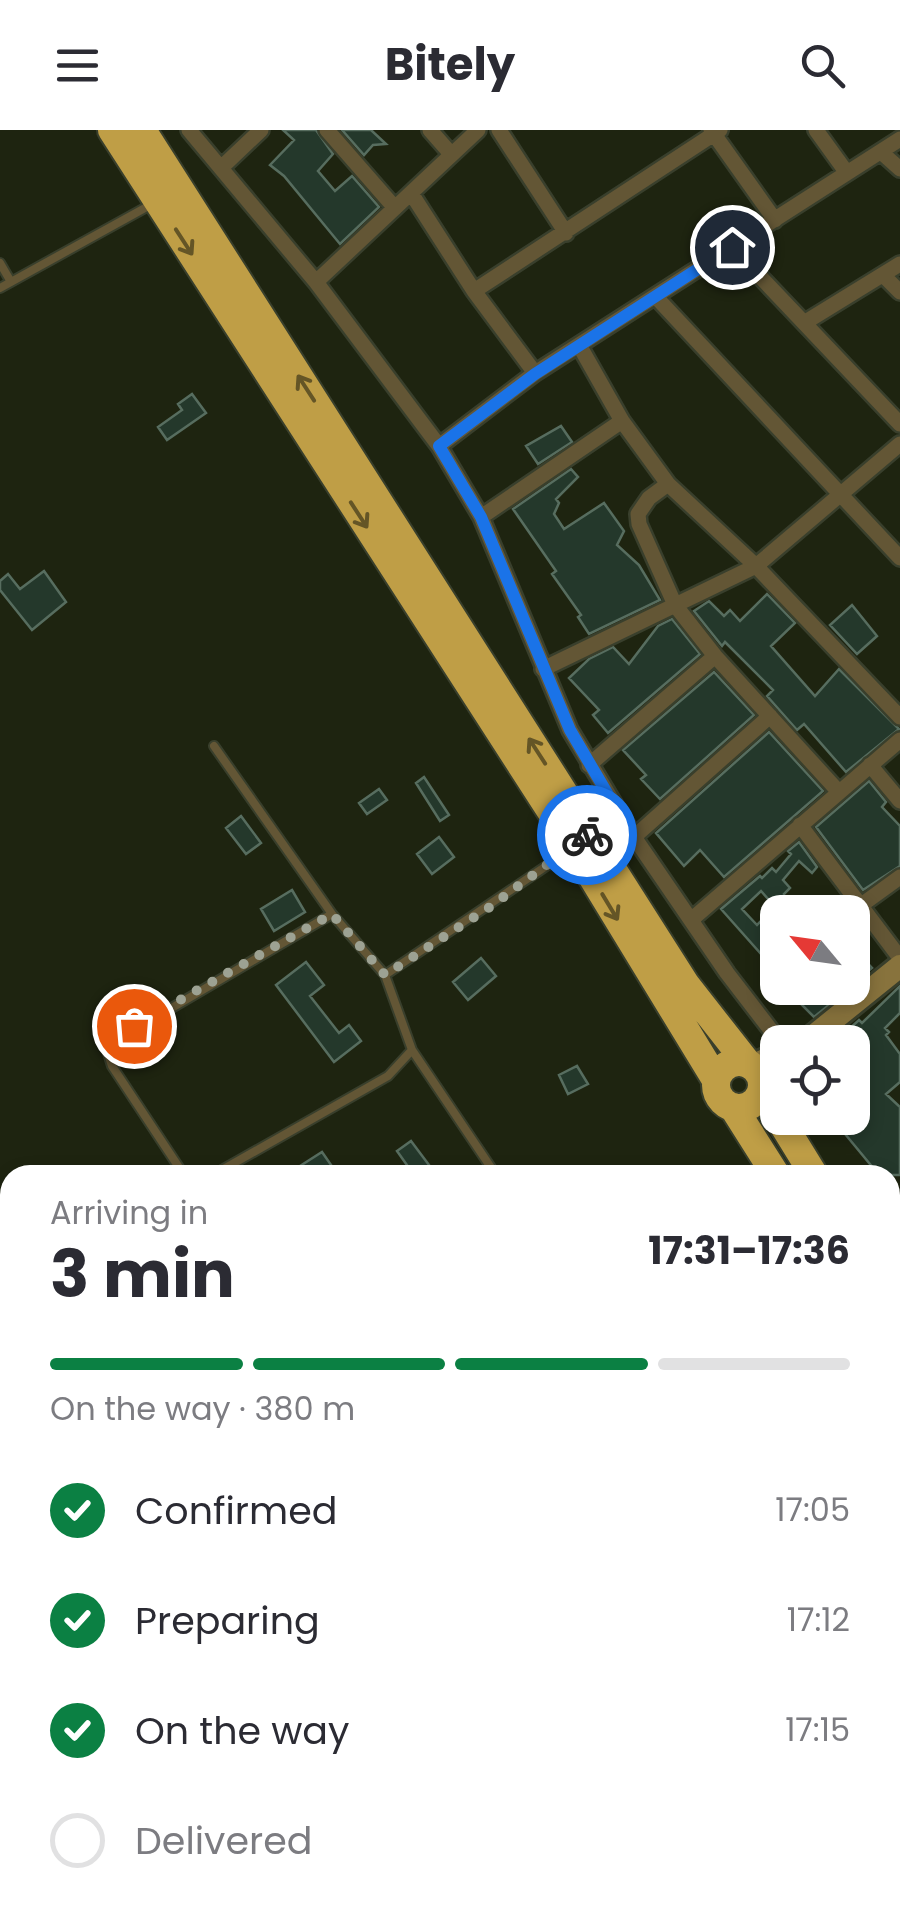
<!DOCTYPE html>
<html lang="en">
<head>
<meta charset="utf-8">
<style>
  body { margin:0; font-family:Poppins,sans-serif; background:#f7f7f7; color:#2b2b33; height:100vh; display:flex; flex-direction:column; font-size:38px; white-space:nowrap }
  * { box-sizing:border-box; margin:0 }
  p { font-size:32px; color:#7c7c81 }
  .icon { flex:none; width:55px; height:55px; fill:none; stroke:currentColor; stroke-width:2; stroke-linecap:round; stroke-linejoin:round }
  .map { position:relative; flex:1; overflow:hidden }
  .sheet { position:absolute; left:0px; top:1035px; width:900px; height:750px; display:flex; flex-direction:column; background:#fff; border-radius:30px 30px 0 0; box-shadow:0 5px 15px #0003 }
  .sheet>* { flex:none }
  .needle { width:65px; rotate:299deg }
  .controls { position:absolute; left:760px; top:765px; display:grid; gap:20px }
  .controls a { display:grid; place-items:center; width:110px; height:110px; border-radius:20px; background:#fff; box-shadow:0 5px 15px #0003; font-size:50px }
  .pin { position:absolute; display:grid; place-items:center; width:85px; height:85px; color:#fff; margin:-42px; border:5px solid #fff; border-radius:50%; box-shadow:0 2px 10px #0007 }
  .courier { position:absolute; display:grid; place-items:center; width:100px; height:100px; margin:-50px; border:8px solid #1a73e8; border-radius:50%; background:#fff; color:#222; box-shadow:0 2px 12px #0007 }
  .overview em { font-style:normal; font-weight:700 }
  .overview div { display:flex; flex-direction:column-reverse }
  .overview { display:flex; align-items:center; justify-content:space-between; height:170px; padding:0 50px }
  h1 { font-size:65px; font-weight:700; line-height:75px }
  .bar { display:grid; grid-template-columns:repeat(4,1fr); gap:15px 10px; align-content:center; height:120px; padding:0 50px }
  .bar i { height:12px; border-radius:8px; background:#e1e1e2 }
  .bar .current { background:#0b8043 }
  .bar p { grid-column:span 4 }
  ol { padding:0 50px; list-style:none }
  li { display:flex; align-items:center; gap:30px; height:110px }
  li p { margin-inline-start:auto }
  li .icon { padding:10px; border-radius:50%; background:#0b8043; color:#fff; stroke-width:4 }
  li:last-child { color:#7c7c81 }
  li i { width:55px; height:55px; border:5px solid #e1e1e2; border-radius:50% }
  header { display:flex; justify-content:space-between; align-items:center; height:130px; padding:0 50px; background:#fff; font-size:45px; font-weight:700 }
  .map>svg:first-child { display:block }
  .building { fill:#24382b; stroke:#576d5f; stroke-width:2.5; fill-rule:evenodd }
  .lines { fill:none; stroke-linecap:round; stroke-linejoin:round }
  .lane-casing { stroke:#393f2c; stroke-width:12 }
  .street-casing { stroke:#393f2c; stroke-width:20 }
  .secondary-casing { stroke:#393f2c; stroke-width:28 }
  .highway-casing { stroke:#393f2c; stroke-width:32 }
  .lane { stroke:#635635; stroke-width:8 }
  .street { stroke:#635635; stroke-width:15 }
  .secondary { stroke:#88733d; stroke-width:22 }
  .highway { stroke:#bf9e46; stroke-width:28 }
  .oneway { stroke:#645526 }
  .done { stroke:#9da293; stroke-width:10; stroke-dasharray:0 18 }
  .route { stroke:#1a73e8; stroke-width:12 }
</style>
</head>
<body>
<header><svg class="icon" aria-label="menu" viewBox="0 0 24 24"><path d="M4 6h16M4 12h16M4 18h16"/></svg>Bitely<svg class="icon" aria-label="search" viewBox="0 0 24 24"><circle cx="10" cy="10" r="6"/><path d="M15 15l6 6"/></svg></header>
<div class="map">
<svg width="900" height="1785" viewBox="0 0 900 1785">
  <rect width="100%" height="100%" fill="#1e2410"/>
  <path class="building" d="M283,0H316L333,24L318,41L335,61L352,46L379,77L340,114L284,46L270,35L294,10Z
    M342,0H371L386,14L373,15L364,25Z
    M192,264L206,283L167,310L158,297L182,280L178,274Z
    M561,296L572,312L538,334L526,316Z
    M571,339L578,347L556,369L559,373L554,384L564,399L604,373L624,401L617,415L639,435L660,470L589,504L578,487L581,485L552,444L556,441L513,379Z
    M44,441L66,472L32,500L0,460V451L8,444L20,459Z
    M767,464L795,493L771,516L815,566L839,539L899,599L846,642L804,594L797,600L767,566L773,560L725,512L722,516L694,481L709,471L724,486L730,480L740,491Z
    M852,475L877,506L857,524L830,495Z
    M672,489L700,524L608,603L593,585L599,580L569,548L589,529L613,517L629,534L658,496Z
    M714,542L754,585L660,669L641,649L646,645L623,620Z
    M769,602L823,661L724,747L700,720L684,736L656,703Z
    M424,647L449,685L440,691L416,653Z
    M869,651L886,672L882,677L900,696V736L863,760L816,697Z
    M379,659L387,670L367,684L359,673Z
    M241,686L261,713L246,724L226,698Z
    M439,707L454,727L432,744L417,724Z
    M799,712L817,737L812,743L799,731L783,750L790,758L784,764L801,782H780L778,779V843L721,779L760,746L762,748L772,738L776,742L791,724L788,721ZM761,761L775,777L757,795L742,779Z
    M292,760L305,782L274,801L261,779Z
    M859,824L872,838L852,855V830Z
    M481,828L496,846L468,870L453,852Z
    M306,832L324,855L310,866L339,903L349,895L361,911L334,932L276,855Z
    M900,856V883L885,898L889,902L886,905L900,924V952L886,964L900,977V1045H879L836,993L843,988H852V912H835L859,890L862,893Z
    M785,858H850L814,887Z
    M577,936L588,954L568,964L559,945Z
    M411,1011L432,1039L424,1045H414L397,1021Z
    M322,1022L338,1045H286Z"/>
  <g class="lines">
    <g class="lane-casing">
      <path id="lane" d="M0,133L11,152
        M0,158L154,73
        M214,616L332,784L385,845L570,720
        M385,845L412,920L496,1045
        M184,1045L112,936L107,920L116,905L153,889L332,784
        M213,1045L388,946L412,920
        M0,1166L10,1160"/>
    </g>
    <g class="street-casing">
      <path id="street" d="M189,0L316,152L439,316L481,387L570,600L634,707
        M327,0L395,78
        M430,0L451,24
        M499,0L566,103
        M711,0L775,90
        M816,0L847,43
        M881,22L900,39
        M222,37L261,0
        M411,63L474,161L535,243
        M732,117L900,294
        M883,145L900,162
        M316,152L478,0
        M474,161L720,0
        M655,166L900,428
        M804,193L900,134
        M579,215L622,291L668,354L756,436L900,587
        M439,316L535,243L900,9
        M668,354L649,368L638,384L639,394L675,475L715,526L838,661
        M481,387L622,291
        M543,539L756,436L900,314
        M770,586L634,707L727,843L780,912
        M589,635L715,526
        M870,635L900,671
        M800,695L900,828
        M860,776L900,747
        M691,790L900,610
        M890,1087L900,1080
        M894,1785L900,1781"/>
    </g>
    <g class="secondary-casing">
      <path id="secondary" d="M806,912L900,836
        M752,936L778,924"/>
    </g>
    <g class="highway-casing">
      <path id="highway" d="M112,0L574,717L716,950
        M142,0L686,855L748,934
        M716 955a23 23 0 1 1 46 0a23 23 0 1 1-46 0Z
        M733,977L776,1045
        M779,988L814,1045
        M890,1167L900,1183
        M890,1223L900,1238"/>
    </g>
    <use href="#lane" class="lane"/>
    <use href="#street" class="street"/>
    <use href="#secondary" class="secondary"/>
    <use href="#highway" class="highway"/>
  </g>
  <defs><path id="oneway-shaft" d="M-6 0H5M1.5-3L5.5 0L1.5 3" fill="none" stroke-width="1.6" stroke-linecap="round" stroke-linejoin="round" transform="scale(2.5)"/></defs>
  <g class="oneway">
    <use href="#oneway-shaft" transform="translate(184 112) rotate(57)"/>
    <use href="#oneway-shaft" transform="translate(306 258) rotate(-123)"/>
    <use href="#oneway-shaft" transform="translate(359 385) rotate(57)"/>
    <use href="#oneway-shaft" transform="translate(537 621) rotate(-123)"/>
    <use href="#oneway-shaft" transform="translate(610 777) rotate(59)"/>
  </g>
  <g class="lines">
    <path class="done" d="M134,896L332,784L385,845L490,777L587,705"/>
    <path class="route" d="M587,705L617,680L570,600L481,387L439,316L535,244L732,117"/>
  </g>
</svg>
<div class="controls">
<a><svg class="needle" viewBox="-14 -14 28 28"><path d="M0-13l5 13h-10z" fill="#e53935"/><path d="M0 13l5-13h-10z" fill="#7c7c81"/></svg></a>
<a><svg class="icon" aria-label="locate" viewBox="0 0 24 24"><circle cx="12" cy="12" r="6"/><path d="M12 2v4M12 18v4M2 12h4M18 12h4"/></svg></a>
</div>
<div class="pin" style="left:134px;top:896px;background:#ea580c"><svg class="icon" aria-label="bag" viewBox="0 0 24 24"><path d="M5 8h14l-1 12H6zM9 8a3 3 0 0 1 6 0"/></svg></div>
<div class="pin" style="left:732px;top:117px;background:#1f2937"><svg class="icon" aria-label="home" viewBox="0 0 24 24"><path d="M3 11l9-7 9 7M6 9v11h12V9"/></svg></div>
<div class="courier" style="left:587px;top:705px"><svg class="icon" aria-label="bike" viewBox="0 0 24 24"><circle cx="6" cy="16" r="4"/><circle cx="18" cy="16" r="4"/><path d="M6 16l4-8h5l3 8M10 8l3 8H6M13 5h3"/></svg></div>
<section class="sheet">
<div class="overview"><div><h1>3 min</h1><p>Arriving in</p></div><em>17:31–17:36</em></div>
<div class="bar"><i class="current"></i><i class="current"></i><i class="current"></i><i></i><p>On the way · 380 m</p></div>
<ol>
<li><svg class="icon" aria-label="check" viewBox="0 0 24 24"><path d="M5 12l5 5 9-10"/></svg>Confirmed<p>17:05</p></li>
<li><svg class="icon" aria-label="check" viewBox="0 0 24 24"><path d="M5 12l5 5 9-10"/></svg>Preparing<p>17:12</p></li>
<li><svg class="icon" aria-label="check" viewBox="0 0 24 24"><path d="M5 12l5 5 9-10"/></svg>On the way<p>17:15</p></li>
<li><i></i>Delivered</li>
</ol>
</section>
</div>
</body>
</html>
